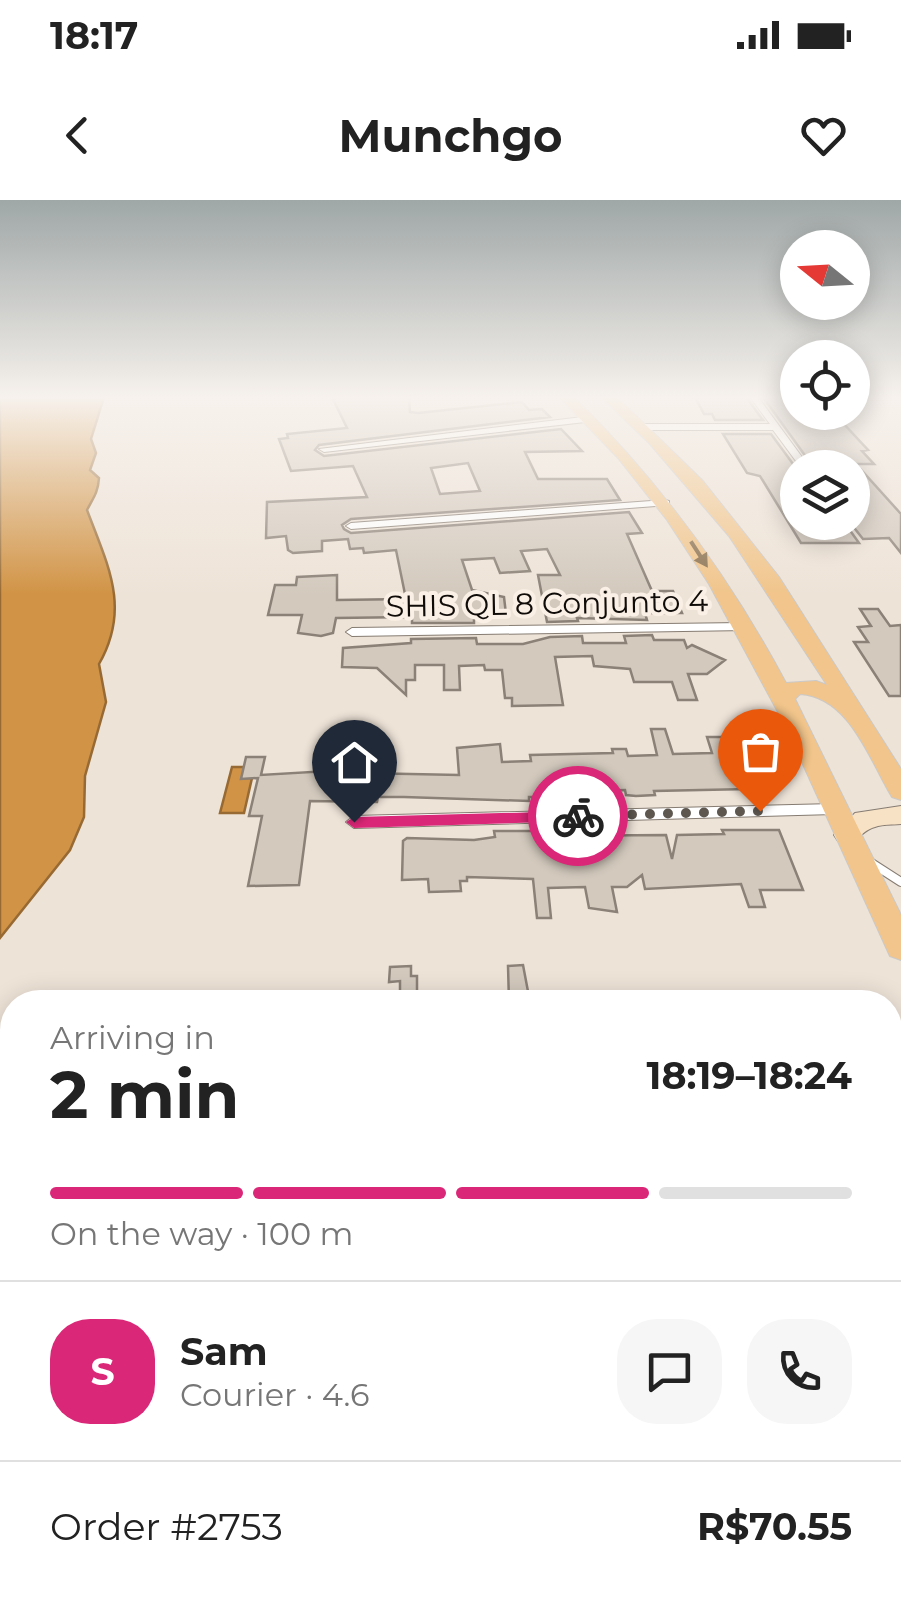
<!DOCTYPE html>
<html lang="en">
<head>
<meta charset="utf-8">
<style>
  body { margin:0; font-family:Montserrat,sans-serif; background:#f6f6f6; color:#222; height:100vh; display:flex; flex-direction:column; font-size:38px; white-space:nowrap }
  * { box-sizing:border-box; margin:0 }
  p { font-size:32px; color:#767676 }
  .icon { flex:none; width:55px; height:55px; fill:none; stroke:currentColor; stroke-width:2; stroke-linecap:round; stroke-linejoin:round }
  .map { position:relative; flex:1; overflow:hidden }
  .side { position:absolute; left:0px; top:790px; width:902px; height:620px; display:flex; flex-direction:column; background:#fff; border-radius:40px 40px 0 0; box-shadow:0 5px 25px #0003 }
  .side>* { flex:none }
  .needle { width:65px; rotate:288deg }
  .fabs { position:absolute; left:780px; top:30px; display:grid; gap:20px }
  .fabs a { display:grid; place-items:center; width:90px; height:90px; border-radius:50%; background:#fff; box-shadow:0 5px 25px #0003; font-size:50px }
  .pin { position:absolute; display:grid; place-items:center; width:85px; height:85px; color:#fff; margin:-102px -42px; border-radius:50% 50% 50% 0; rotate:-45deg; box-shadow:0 0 10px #0007 }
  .pin .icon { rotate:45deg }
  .courier { position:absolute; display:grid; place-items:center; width:100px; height:100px; margin:-50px; border:8px solid #db2777; border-radius:50%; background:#fff; color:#222; box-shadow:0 2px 12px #0007 }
  .overview em { font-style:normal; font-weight:700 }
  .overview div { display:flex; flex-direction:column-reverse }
  .overview { display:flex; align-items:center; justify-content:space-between; height:170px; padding:0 50px }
  h1 { font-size:65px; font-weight:700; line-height:75px }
  .bar { display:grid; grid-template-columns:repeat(4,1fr); gap:15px 10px; align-content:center; height:120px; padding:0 50px }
  .bar i { height:12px; border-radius:8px; background:#e0e0e0 }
  .bar .current { background:#db2777 }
  .bar p { grid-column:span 4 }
  .line { display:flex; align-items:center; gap:25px; padding:0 50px; border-top:2px solid #e0e0e0 }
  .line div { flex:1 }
  .round { display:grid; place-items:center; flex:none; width:105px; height:105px; border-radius:40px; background:#f6f6f6 }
  .status { display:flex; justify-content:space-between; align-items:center; height:70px; padding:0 50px; background:#fff; direction:ltr }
  .status svg { height:28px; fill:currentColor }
  header { display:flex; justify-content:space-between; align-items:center; height:130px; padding:0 50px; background:#fff; font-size:45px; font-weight:700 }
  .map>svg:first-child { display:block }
  .water { fill:#d19345; stroke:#976a33; stroke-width:2.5 }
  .building { fill:#d3c9bd; stroke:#8b8177; stroke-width:2.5; fill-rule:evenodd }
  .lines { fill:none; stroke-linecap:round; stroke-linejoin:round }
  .lane-casing { stroke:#867c72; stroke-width:10 }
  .street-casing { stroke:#867c72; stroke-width:2 }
  .secondary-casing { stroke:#867c72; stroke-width:2 }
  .primary-casing { stroke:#cac9c9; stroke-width:2 }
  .path { stroke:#827a73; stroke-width:4; stroke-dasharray:8 11; stroke-linecap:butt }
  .lane { stroke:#fff; stroke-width:8 }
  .street { fill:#fff; fill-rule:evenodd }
  .secondary { fill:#f8e2c5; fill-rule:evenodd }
  .primary { fill:#f1c58b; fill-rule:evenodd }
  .oneway { fill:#8b7150 }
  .route { fill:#db2777 }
  .done { stroke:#5d5750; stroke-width:10; stroke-dasharray:0 18 }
  .labels { text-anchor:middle; stroke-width:8; stroke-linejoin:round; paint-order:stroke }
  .far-street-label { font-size:30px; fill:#0f0b08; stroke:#fbf0e5 }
</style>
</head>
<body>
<div class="status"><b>18:17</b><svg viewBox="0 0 49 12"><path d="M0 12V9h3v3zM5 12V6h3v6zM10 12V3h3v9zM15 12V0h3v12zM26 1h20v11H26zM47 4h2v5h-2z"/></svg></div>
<header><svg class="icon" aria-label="back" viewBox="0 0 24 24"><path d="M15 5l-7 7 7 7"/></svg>Munchgo<svg class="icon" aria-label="heart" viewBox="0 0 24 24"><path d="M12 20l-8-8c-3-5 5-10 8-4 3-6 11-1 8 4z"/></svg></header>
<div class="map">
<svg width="901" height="1410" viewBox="0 0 901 1410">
  <rect width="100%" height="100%" fill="#eee3d7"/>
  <path class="water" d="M0,197H104L91,239L96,253L90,270L99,278C98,293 93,298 87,310C108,366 131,408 99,464L106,502L85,576L84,617L70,650L0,738Z
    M232,567H245L242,578H252L244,613H220Z"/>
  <path class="building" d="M332,197H409L410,212L418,213L522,202L529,210L542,209L550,217L319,245L315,250L324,256L561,229L582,251L525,252L538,279H607L620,300L351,319L342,325L344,329L351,333L629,312L642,333L627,334L652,391H673L682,413H645L647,420L577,418L578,421L547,422L538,375H560L547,349L521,351L530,371L500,373L494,358L462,360L472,390L504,397L506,414L474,418V423H412V417L336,418L333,433L321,436L298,433L302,415H268L275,385H296L297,377L337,375V400L406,399L396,350L364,353L363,348L350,349L348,339L322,341V351L293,353L288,350L286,336L266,338L267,302L367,297L353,266L291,271L279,239L288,238L287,234L347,228ZM468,263L480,291L440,294L431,268Z
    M695,197H746L763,220H715L712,214H704Z
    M763,197H789L798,204V212H808L816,222H842L868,250L862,251L874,264H856L901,314V353L889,338L863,339L852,325V268H814Z
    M723,234H771L796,268H793L797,273H790L798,285V322H812L823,329H849L859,343H801L760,276L747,273Z
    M860,409H878L890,426L901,425V496H889L854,442H868L858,427L871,426Z
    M652,435L654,440H684L687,448L692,445L725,460L707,474H688L697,500H678L672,482H634L630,469L594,466L592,456L555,457L563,505L512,506V498H505L502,470H485L484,465L459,466L460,490H444V465H415V480H406V495L377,468L342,467L343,448L411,443V439L476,438L477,444H523L550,437L582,436L583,443H626L624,436Z
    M651,529H665L673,554L712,553L707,537H738L747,558H756L770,593L751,594L749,589L654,591L655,595L636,596L626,595L625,590L564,592V597H529V601L404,597H378L377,602L310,601L299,685L248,686L262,616H249L258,578L241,579L246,557H265L261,575L362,569V573L459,575L457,548L500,544L502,562L531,561L530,555L613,553L612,549H626L628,556L657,555Z
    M722,630H779L803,690H760L765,707H749L741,684L645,689L642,675L627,687H612L617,712L589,708L585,687L548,688L551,718H537L533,679L467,677V681H460L461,691L429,692L428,679L402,680L403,641L407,638L474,640L495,637L494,631H535L536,636L666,635L672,659L677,635L724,634Z
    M523,765L530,802H509L508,766Z
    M411,766V776H417V796H400V781L389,782L390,767Z"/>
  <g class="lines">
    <g class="lane-casing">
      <path id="lane" d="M870,662L901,682"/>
    </g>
    <g class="street-casing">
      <path id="street" d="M750,197H758L810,268H801L773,230H644L640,227L644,224H770Z
        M591,216L594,221L324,252L319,249Z
        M665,300L669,301V305L351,329L346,326L351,323Z
        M743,423L749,427L747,430L352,436L346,432L352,428Z
        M834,604L842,609L834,614L354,628L346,622L354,616Z
        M890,926H901V946H890Z"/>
    </g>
    <g class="secondary-casing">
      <path id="secondary" d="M901,606V624C893,625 883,624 875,627C859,631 858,647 838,641L834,635L855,613Z"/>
    </g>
    <g class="primary-casing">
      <path id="primary" d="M559,197H574C660,282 729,376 786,483L816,481L827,485L729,336L649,243L601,197H617L703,281L779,377L901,569V600L892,597C870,561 850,497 800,494L795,499L901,715V760L890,756L786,527L709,384L667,320L618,258Z"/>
    </g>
    <path class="path" d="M0,1212L12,1213"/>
    <use href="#lane" class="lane"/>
    <use href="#street" class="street"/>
    <use href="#secondary" class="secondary"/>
    <use href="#primary" class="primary"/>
  </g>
  <defs><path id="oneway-solid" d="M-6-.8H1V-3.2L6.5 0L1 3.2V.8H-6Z" transform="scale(2.5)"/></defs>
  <use class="oneway" href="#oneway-solid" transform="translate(699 354) rotate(57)"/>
  <linearGradient id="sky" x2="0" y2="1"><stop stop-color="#9fa7a7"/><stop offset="0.5" stop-color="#f7f2ed"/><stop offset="1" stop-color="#f7f2ed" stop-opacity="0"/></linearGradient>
  <rect width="901" height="395" fill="url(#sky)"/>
  <path class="route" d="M578,611L585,616L578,621L354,628L346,622L354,617Z"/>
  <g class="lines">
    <path class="done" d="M578,616L760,611"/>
  </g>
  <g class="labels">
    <g class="far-street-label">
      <text transform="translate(547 404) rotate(-1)" y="10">SHIS QL 8 Conjunto 4</text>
    </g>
  </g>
</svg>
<div class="fabs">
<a><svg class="needle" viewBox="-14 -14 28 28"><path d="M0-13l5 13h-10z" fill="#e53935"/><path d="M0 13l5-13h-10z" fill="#767676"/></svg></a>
<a><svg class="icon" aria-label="locate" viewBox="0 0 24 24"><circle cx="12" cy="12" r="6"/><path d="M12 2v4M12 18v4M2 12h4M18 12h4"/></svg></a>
<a><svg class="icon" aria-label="layers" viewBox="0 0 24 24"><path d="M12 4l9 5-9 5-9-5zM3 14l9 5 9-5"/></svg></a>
</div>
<div class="pin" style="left:760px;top:611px;background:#ea580c"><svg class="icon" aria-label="bag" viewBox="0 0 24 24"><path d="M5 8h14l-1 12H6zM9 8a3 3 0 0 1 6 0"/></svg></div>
<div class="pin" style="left:354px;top:622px;background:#1f2937"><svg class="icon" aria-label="home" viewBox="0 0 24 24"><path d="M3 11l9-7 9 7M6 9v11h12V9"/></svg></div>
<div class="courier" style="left:578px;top:616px"><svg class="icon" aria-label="bike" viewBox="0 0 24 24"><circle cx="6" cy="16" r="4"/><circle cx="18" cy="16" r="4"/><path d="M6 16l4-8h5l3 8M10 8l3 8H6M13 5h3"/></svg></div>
<section class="side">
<div class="overview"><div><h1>2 min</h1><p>Arriving in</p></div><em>18:19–18:24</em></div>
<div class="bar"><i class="current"></i><i class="current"></i><i class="current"></i><i></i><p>On the way · 100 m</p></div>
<div class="line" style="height:180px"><b class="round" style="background:#db2777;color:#fff">S</b><div><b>Sam</b><p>Courier · 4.6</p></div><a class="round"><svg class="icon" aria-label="chat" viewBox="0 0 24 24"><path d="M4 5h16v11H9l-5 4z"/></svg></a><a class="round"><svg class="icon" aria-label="phone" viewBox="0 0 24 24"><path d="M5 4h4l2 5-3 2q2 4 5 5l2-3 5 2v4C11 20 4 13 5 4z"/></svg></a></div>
<div class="line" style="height:130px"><div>Order #2753</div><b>R$70.55</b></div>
</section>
</div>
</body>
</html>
